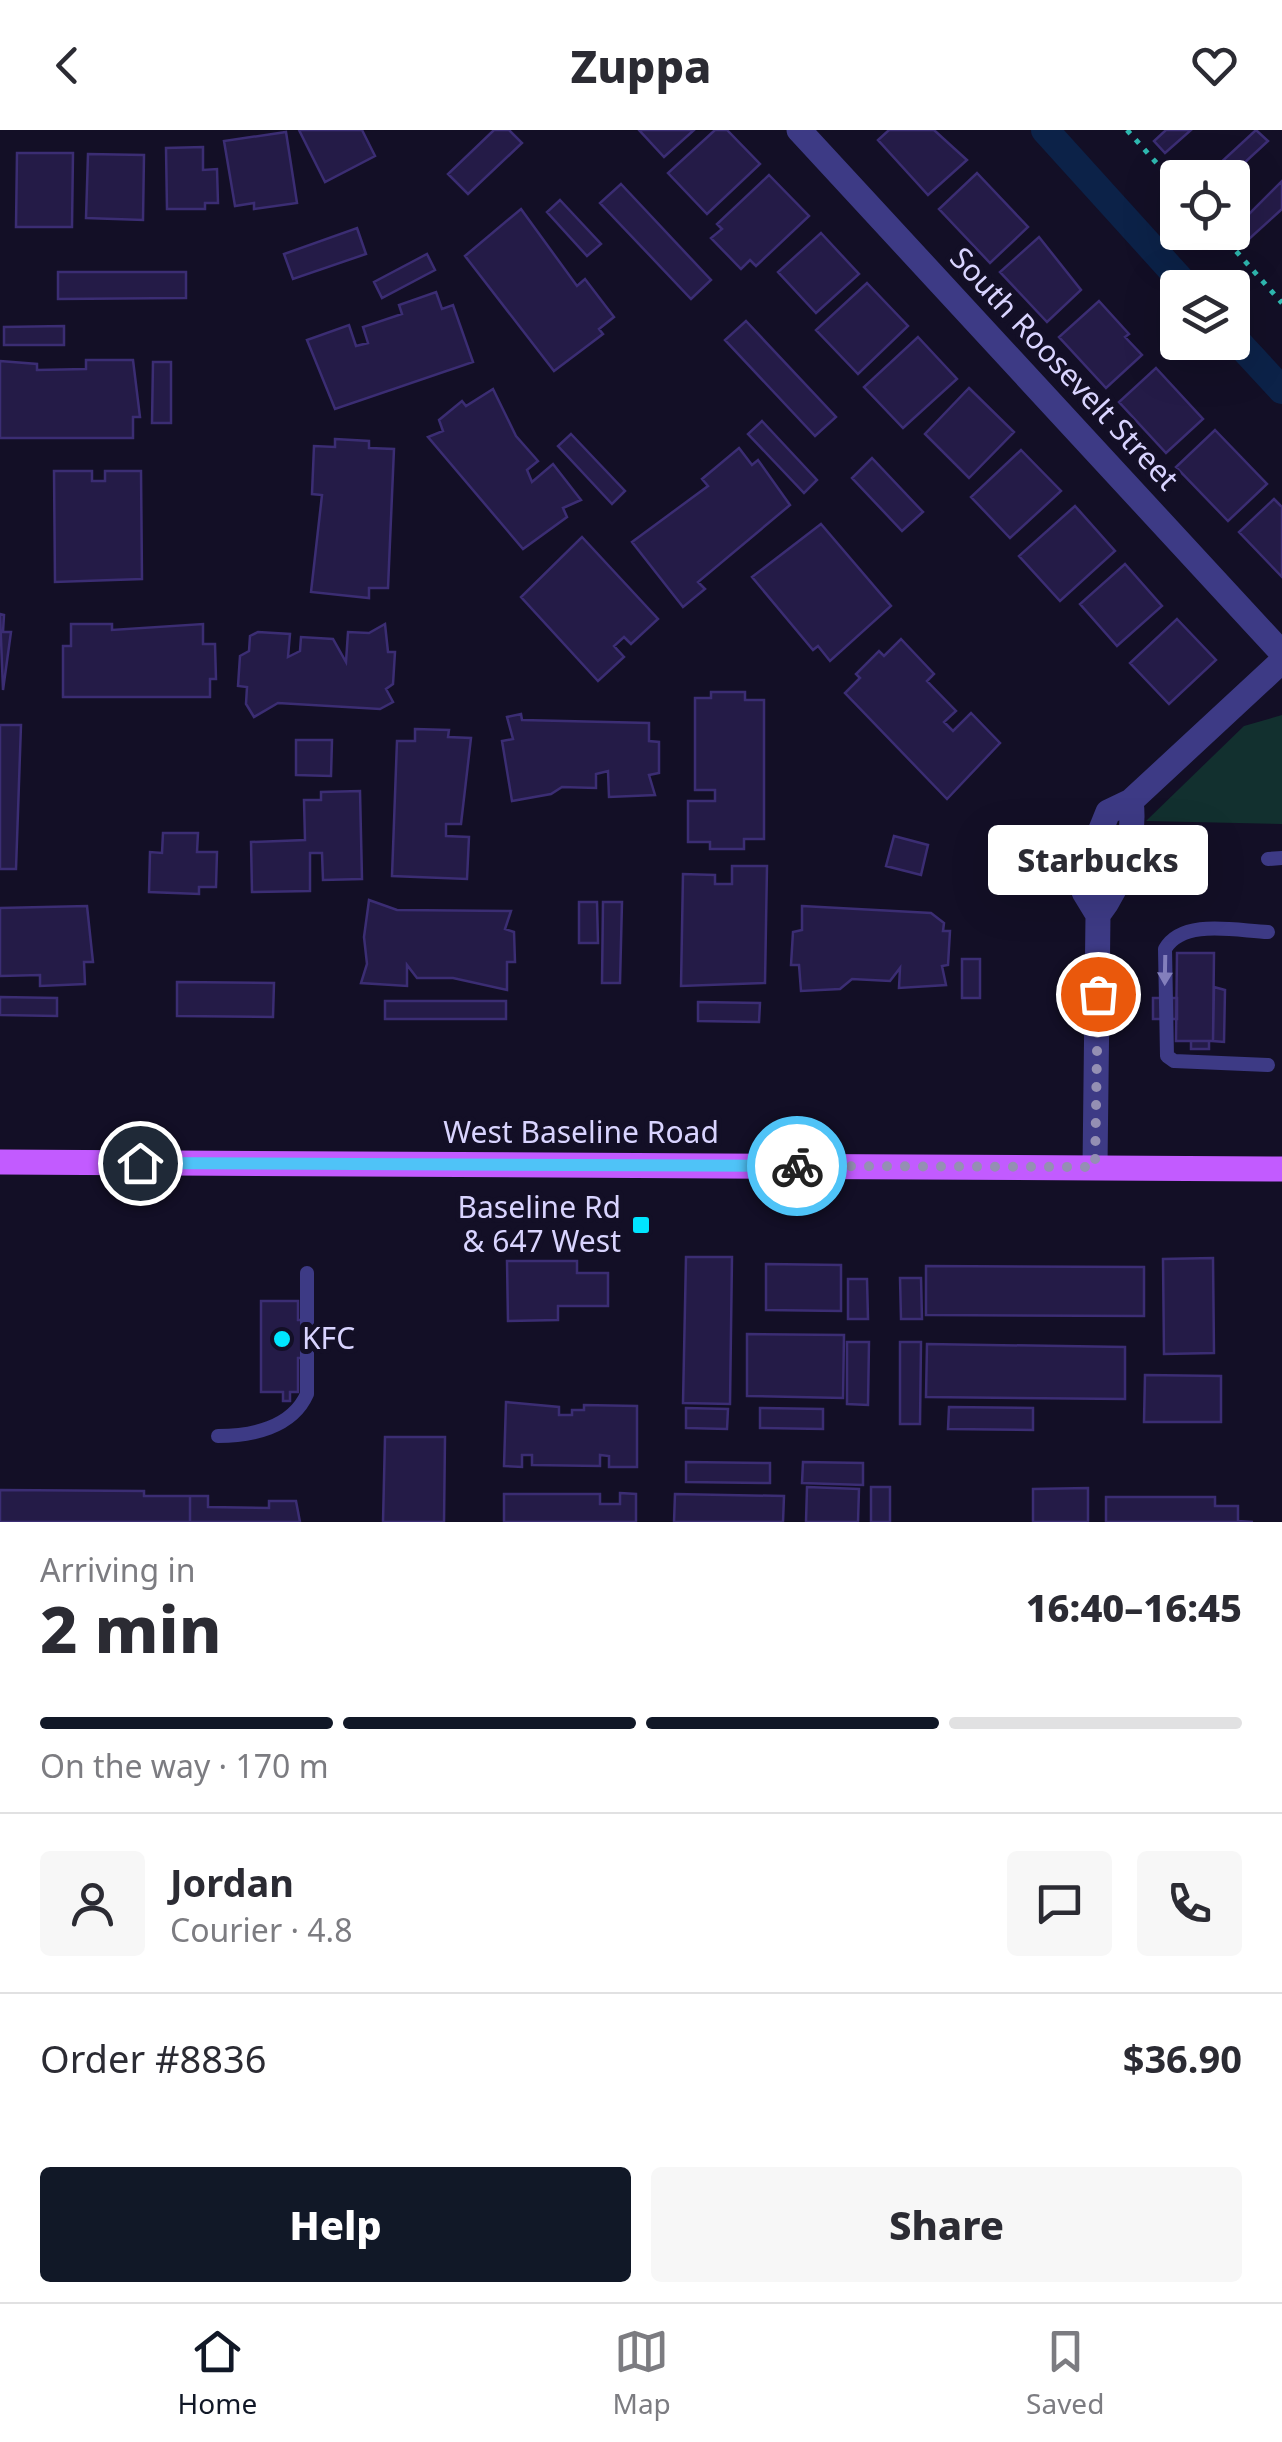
<!DOCTYPE html>
<html lang="en">
<head>
<meta charset="utf-8">
<style>
  body { margin:0; font-family:"Noto Sans",sans-serif; background:#f7f7f7; color:#2b2b33; height:100vh; display:flex; flex-direction:column; font-size:38px; white-space:nowrap }
  * { box-sizing:border-box; margin:0 }
  p { font-size:32px; color:#7c7c81 }
  .icon { flex:none; width:55px; height:55px; fill:none; stroke:currentColor; stroke-width:2; stroke-linecap:round; stroke-linejoin:round }
  .map { position:relative; height:1392px; overflow:hidden }
  .details { display:flex; flex-direction:column; background:#fff; flex:1 }
  .details>* { flex:none }
  .tools { position:absolute; left:1160px; top:30px; display:grid; gap:20px }
  .tools a { display:grid; place-items:center; width:90px; height:90px; border-radius:10px; background:#fff; box-shadow:0 10px 40px #0002; font-size:50px }
  .pin { position:absolute; display:grid; place-items:center; width:85px; height:85px; color:#fff; margin:-42px; border:5px solid #fff; border-radius:50%; box-shadow:0 2px 10px #0007 }
  .courier { position:absolute; display:grid; place-items:center; width:100px; height:100px; margin:-50px; border:8px solid #4fc3f7; border-radius:50%; background:#fff; color:#222; box-shadow:0 2px 12px #0007 }
  .bubble { position:absolute; height:70px; border-radius:10px; background:#fff; box-shadow:0 10px 40px #0002; font-size:32px; font-weight:800; line-height:70px; text-align:center }
  .summary em { font-style:normal; font-weight:800 }
  .summary div { display:flex; flex-direction:column-reverse }
  .summary { display:flex; align-items:center; justify-content:space-between; height:170px; padding:0 40px }
  h1 { font-size:65px; font-weight:800; line-height:75px }
  .bar { display:grid; grid-template-columns:repeat(4,1fr); gap:15px 10px; align-content:center; height:120px; padding:0 40px }
  .bar i { height:12px; border-radius:8px; background:#e1e1e2 }
  .bar .current { background:#111827 }
  .bar p { grid-column:span 4 }
  .line { display:flex; align-items:center; gap:25px; padding:0 40px; border-top:2px solid #e1e1e2 }
  .line div { flex:1 }
  .round { display:grid; place-items:center; flex:none; width:105px; height:105px; border-radius:10px; background:#f7f7f7 }
  .action { display:flex; gap:20px; margin-top:auto; padding:20px 40px }
  .action a { flex:1; height:115px; border-radius:10px; background:#111827; color:#fff; font-size:40px; font-weight:800; line-height:115px; text-align:center }
  .action a+a { background:#f7f7f7; color:#2b2b33 }
  header { display:flex; justify-content:space-between; align-items:center; height:130px; padding:0 40px; background:#fff; font-size:45px; font-weight:800 }
  .tab-bar { display:flex; justify-content:space-around; align-items:center; height:140px; border-top:2px solid #e1e1e2; background:#fff; font-size:28px; color:#7c7c81 }
  .tab-bar a { display:grid; justify-items:center; gap:5px }
  .tab-bar .current { color:#111827 }
  .map>svg:first-child { display:block }
  .green { fill:#12302f }
  .lines { fill:none; stroke-linecap:round; stroke-linejoin:round }
  .canal { stroke:#0c2248; stroke-width:28 }
  .building { fill:#241b47; stroke:#3b2d73; stroke-width:2.5 }
  .path { stroke:#2fb8b0; stroke-width:5; stroke-dasharray:5 8; stroke-linecap:butt }
  .lane { stroke:#3d3a85; stroke-width:14 }
  .street { stroke:#3d3a85; stroke-width:25 }
  .primary { stroke:#c25bff; stroke-width:25 }
  .oneway { fill:#837fbc }
  .done { stroke:#948fb3; stroke-width:10; stroke-dasharray:0 18 }
  .route { stroke:#4fc3f7; stroke-width:12 }
  .poi-dot { fill:#00e5ff; stroke:#130f26; stroke-width:4 }
  .labels { text-anchor:middle; stroke-width:10; stroke-linejoin:round; paint-order:stroke }
  .street-label { font-size:30px; fill:#d9d4ff; stroke:#130f26 }
  .poi-label { font-size:30px; fill:#d9d4ff; stroke:#130f26; text-anchor:end }
</style>
</head>
<body>
<header><svg class="icon" aria-label="back" viewBox="0 0 24 24"><path d="M15 5l-7 7 7 7"/></svg>Zuppa<svg class="icon" aria-label="heart" viewBox="0 0 24 24"><path d="M12 20l-8-8c-3-5 5-10 8-4 3-6 11-1 8 4z"/></svg></header>
<div class="map">
<svg width="1282" height="1392" viewBox="0 0 1282 1392">
  <rect width="100%" height="100%" fill="#130f26"/>
  <path class="green" d="M1282,585V694L1146,691L1244,596Z"/>
  <g class="lines">
    <path class="canal" d="M1045,0L1188,158
      M1232,206L1282,260"/>
  </g>
  <path class="building" d="M299,0H362L375,26L325,52Z
    M494,0H509L522,13L468,64L448,44Z
    M639,0H694L664,27Z
    M715,0H727L760,34L707,84L668,43Z
    M889,0H934L967,30L928,65L878,10Z
    M1166,0H1191L1165,23L1154,11Z
    M1256,0L1268,11L1228,48H1204Z
    M286,2L297,73L254,79V73L235,76L224,11Z
    M203,17V40L217,39L218,73H205V79H167L166,18Z
    M17,23H73L72,97H16Z
    M88,24L144,25L143,90L86,88Z
    M977,43L1028,97L990,133L939,79Z
    M769,45L809,86L756,136L750,130L741,139L711,108L722,99L717,94Z
    M1282,51V79L1249,109L1237,96Z
    M621,54L711,150L691,169L600,73Z
    M560,70L601,114L587,126L547,82Z
    M521,79L577,156L585,149L614,187L599,199L603,204L554,241L465,126Z
    M357,98L366,124L293,149L284,124Z
    M821,103L859,144L816,183L778,142Z
    M1039,107L1081,160L1047,192L1000,142Z
    M427,124L435,140L382,168L374,152Z
    M58,142H186V168L58,169Z
    M867,153L908,196L858,244L816,200Z
    M436,162L442,179L453,175L473,232L335,279L307,210L349,195L356,216L368,213L363,197L402,184L399,175Z
    M1099,171L1129,204L1125,207L1142,225L1106,258L1059,207Z
    M746,191L836,287L815,306L725,210Z
    M64,196V215H4V197Z
    M918,207L957,249L903,298L864,257Z
    M86,230H133L140,287H133V308H0V231L37,234V240L86,239Z
    M153,232H171V293H152Z
    M1156,238L1203,289L1166,323L1119,272Z
    M969,258L1014,302L969,348L925,304Z
    M493,259L516,306L538,331L527,340L532,352L553,334L581,370L563,378L567,387L523,419L428,307L443,301L439,290L462,271L466,276Z
    M762,291L817,350L804,363L748,304Z
    M1215,300L1267,354L1228,391L1176,337Z
    M571,304L625,361L612,374L558,316Z
    M335,309L369,311V318L394,319L388,458H369V468L311,462L322,365L312,364L314,316L335,317Z
    M739,318L752,335L758,330L790,375L698,452L705,459L683,477L632,412L708,356L702,349Z
    M1021,320L1061,361L1010,408L971,367Z
    M872,328L923,382L902,401L852,348Z
    M54,341H92V351H105V341H141L142,449L55,452Z
    M1274,369L1282,377V447L1239,402Z
    M1075,376L1115,421L1060,471L1019,426Z
    M821,394L891,476L830,531L818,516L813,520L752,447Z
    M582,407L658,489L631,514L624,507L614,516L624,527L598,551L521,467Z
    M1125,434L1162,476L1117,516L1080,474Z
    M0,484L4,485L3,502H11L3,560Z
    M1177,489L1216,530L1169,574L1130,533Z
    M71,494H112V500L203,494V514H215L216,549H210V567H63V516H71Z
    M385,494L388,522H395L393,554L386,559L393,572L380,579L278,573L254,587L246,574L247,557L238,556L240,526L249,521L250,506L258,502L290,504L288,527L300,521L301,507L333,509L346,532L348,502L369,503Z
    M901,509L934,544L927,551L956,581L944,592L953,601L971,583L1000,613L947,669L845,563L860,548L856,544L879,521L884,526Z
    M711,562H745V570H764V709H744V719H710V712H688V671H715V660H695V568H711Z
    M521,584L522,590L649,593V611L659,612V643L649,645L655,665L609,667L608,641L596,644V658L562,657L551,664L512,671L502,611L513,609L507,587Z
    M0,595H21L16,739H0Z
    M415,599L449,600L448,607L471,608L461,694H446V706L469,707L467,749L392,746L397,611H415Z
    M296,610H332L331,646L296,645Z
    M360,661L362,749L323,750L322,723H310V761L252,762L251,712L305,710L304,670H321V662Z
    M163,703H198L197,722H217L216,757H199V764L149,762L150,722L162,723Z
    M894,706L928,715L921,745L886,736Z
    M732,736H767L765,853L681,856L683,744L715,745V754H732Z
    M369,770L397,780L511,781L505,799L514,802L515,832H507V860L453,848H417L407,835V856L361,853L367,834L364,807Z
    M579,772H597L598,813H579Z
    M603,772H622L620,853H602Z
    M87,776L93,832H84L85,854L40,856V845L0,846V778Z
    M802,776L931,783L944,793L943,801H950L948,835L942,836L946,855L899,858L900,838L890,851L852,849L840,859L801,861L799,835H791L793,802L802,800Z
    M1177,823H1214L1213,911H1176Z
    M962,829H980V868H962Z
    M177,852L274,853L273,887L177,886Z
    M1214,857L1225,860L1224,912L1213,911Z
    M0,867L57,868V886L0,885Z
    M1153,868H1177V889H1153Z
    M385,871H506V889H385Z
    M698,872L760,873L759,892L698,891Z
    M1191,911H1209V919H1191Z
    M686,1127H732L730,1274L683,1273Z
    M1213,1128L1214,1223L1164,1224L1163,1129Z
    M507,1131H577V1143H608V1176H558V1190L508,1191Z
    M766,1134L841,1135V1181L766,1180Z
    M926,1136L1144,1137V1186L926,1185Z
    M900,1148H921L922,1189H901Z
    M848,1149H867L868,1189H848Z
    M261,1171H298V1190H304V1228H298V1262H290V1271H283V1262H261Z
    M747,1204L844,1205L843,1268L747,1266Z
    M847,1212H869L868,1275L847,1274Z
    M900,1212H921L920,1294H900Z
    M927,1214L1125,1217V1269L926,1267Z
    M1145,1245L1221,1246V1292H1144Z
    M506,1272L559,1277V1285H572V1280H584V1275L637,1276V1337H609V1326L600,1325V1336L532,1335V1325H522V1337L504,1336Z
    M949,1277L1033,1278V1300L948,1299Z
    M686,1278L728,1279L727,1299L686,1298Z
    M760,1278L823,1279V1299L760,1298Z
    M385,1307H445L444,1392H383Z
    M686,1332L770,1333V1353L686,1352Z
    M803,1332L863,1333V1355L802,1353Z
    M807,1357L859,1359L858,1392H806Z
    M871,1357H890V1392H871Z
    M1088,1358V1392H1033V1359Z
    M0,1360L144,1361V1366H190V1392H0Z
    M620,1363L636,1364V1392H504V1364H600V1374H620Z
    M675,1364L784,1366L783,1392H674Z
    M190,1366H208V1377L269,1378V1371H296L300,1392H190Z
    M1106,1367H1215V1376H1238V1391L1253,1392H1106Z"/>
  <g class="lines">
    <path class="path" d="M1127,0L1178,57
      M1219,102L1282,173"/>
    <path class="lane" d="M1268,729L1282,728
      M1268,935L1174,931L1167,926L1165,819C1183,788 1237,801 1268,802
      M218,1306C251,1306 292,1298 307,1264V1143"/>
    <path class="street" d="M799,0L1282,523
      M1098,785C1121,756 1136,707 1131,671
      M1095,1037L1098,785L1084,762L1091,724L1108,682L1131,671L1282,531"/>
    <path class="primary" d="M0,1032L1282,1039"/>
  </g>
  <defs><path id="oneway-solid" d="M-6-.8H1V-3.2L6.5 0L1 3.2V.8H-6Z" transform="scale(2.5)"/></defs>
  <use class="oneway" href="#oneway-solid" transform="translate(1165 840) rotate(91)"/>
  <g class="lines">
    <path class="done" d="M797,1036L1095,1037L1098,864"/>
    <path class="route" d="M140,1033L797,1036"/>
  </g>
  <g class="poi-dot">
    <rect x="631" y="1085" width="20" height="20" rx="5"/>
    <circle cx="282" cy="1209" r="10"/>
  </g>
  <g class="labels">
    <g class="street-label">
      <text transform="translate(1064 239) rotate(47)" y="10">South Roosevelt Street</text>
      <text x="581" y="1013">West Baseline Road</text>
    </g>
    <g class="poi-label">
      <text x="621" y="1088">Baseline Rd<tspan x="621" dy="34">&amp; 647 West</tspan></text>
      <text x="302" y="1219" text-anchor="start">KFC</text>
    </g>
  </g>
</svg>
<div class="tools">
<a><svg class="icon" aria-label="locate" viewBox="0 0 24 24"><circle cx="12" cy="12" r="6"/><path d="M12 2v4M12 18v4M2 12h4M18 12h4"/></svg></a>
<a><svg class="icon" aria-label="layers" viewBox="0 0 24 24"><path d="M12 4l9 5-9 5-9-5zM3 14l9 5 9-5"/></svg></a>
</div>
<div class="pin" style="left:1098px;top:864px;background:#ea580c"><svg class="icon" aria-label="bag" viewBox="0 0 24 24"><path d="M5 8h14l-1 12H6zM9 8a3 3 0 0 1 6 0"/></svg></div>
<div class="pin" style="left:140px;top:1033px;background:#1f2937"><svg class="icon" aria-label="home" viewBox="0 0 24 24"><path d="M3 11l9-7 9 7M6 9v11h12V9"/></svg></div>
<div class="courier" style="left:797px;top:1036px"><svg class="icon" aria-label="bike" viewBox="0 0 24 24"><circle cx="6" cy="16" r="4"/><circle cx="18" cy="16" r="4"/><path d="M6 16l4-8h5l3 8M10 8l3 8H6M13 5h3"/></svg></div>
<div class="bubble" style="left:988px;top:695px;width:220px">Starbucks</div>
</div>
<section class="details">
<div class="summary"><div><h1>2 min</h1><p>Arriving in</p></div><em>16:40–16:45</em></div>
<div class="bar"><i class="current"></i><i class="current"></i><i class="current"></i><i></i><p>On the way · 170 m</p></div>
<div class="line" style="height:180px"><a class="round"><svg class="icon" aria-label="person" viewBox="0 0 24 24"><circle cx="12" cy="8" r="4"/><path d="M4 21q1-7 8-7t8 7"/></svg></a><div><b>Jordan</b><p>Courier · 4.8</p></div><a class="round"><svg class="icon" aria-label="chat" viewBox="0 0 24 24"><path d="M4 5h16v11H9l-5 4z"/></svg></a><a class="round"><svg class="icon" aria-label="phone" viewBox="0 0 24 24"><path d="M5 4h4l2 5-3 2q2 4 5 5l2-3 5 2v4C11 20 4 13 5 4z"/></svg></a></div>
<div class="line" style="height:130px"><div>Order #8836</div><b>$36.90</b></div>
<div class="action"><a>Help</a><a>Share</a></div>
</section>
<nav class="tab-bar">
<a class="current"><svg class="icon" aria-label="home" viewBox="0 0 24 24"><path d="M3 11l9-7 9 7M6 9v11h12V9"/></svg>Home</a>
<a><svg class="icon" aria-label="map" viewBox="0 0 24 24"><path d="M3 6l6-2 6 2 6-2v14l-6 2-6-2-6 2zM9 4v14M15 6v14"/></svg>Map</a>
<a><svg class="icon" aria-label="saved" viewBox="0 0 24 24"><path d="M7 4h10v16l-5-4-5 4z"/></svg>Saved</a>
</nav>
</body>
</html>
